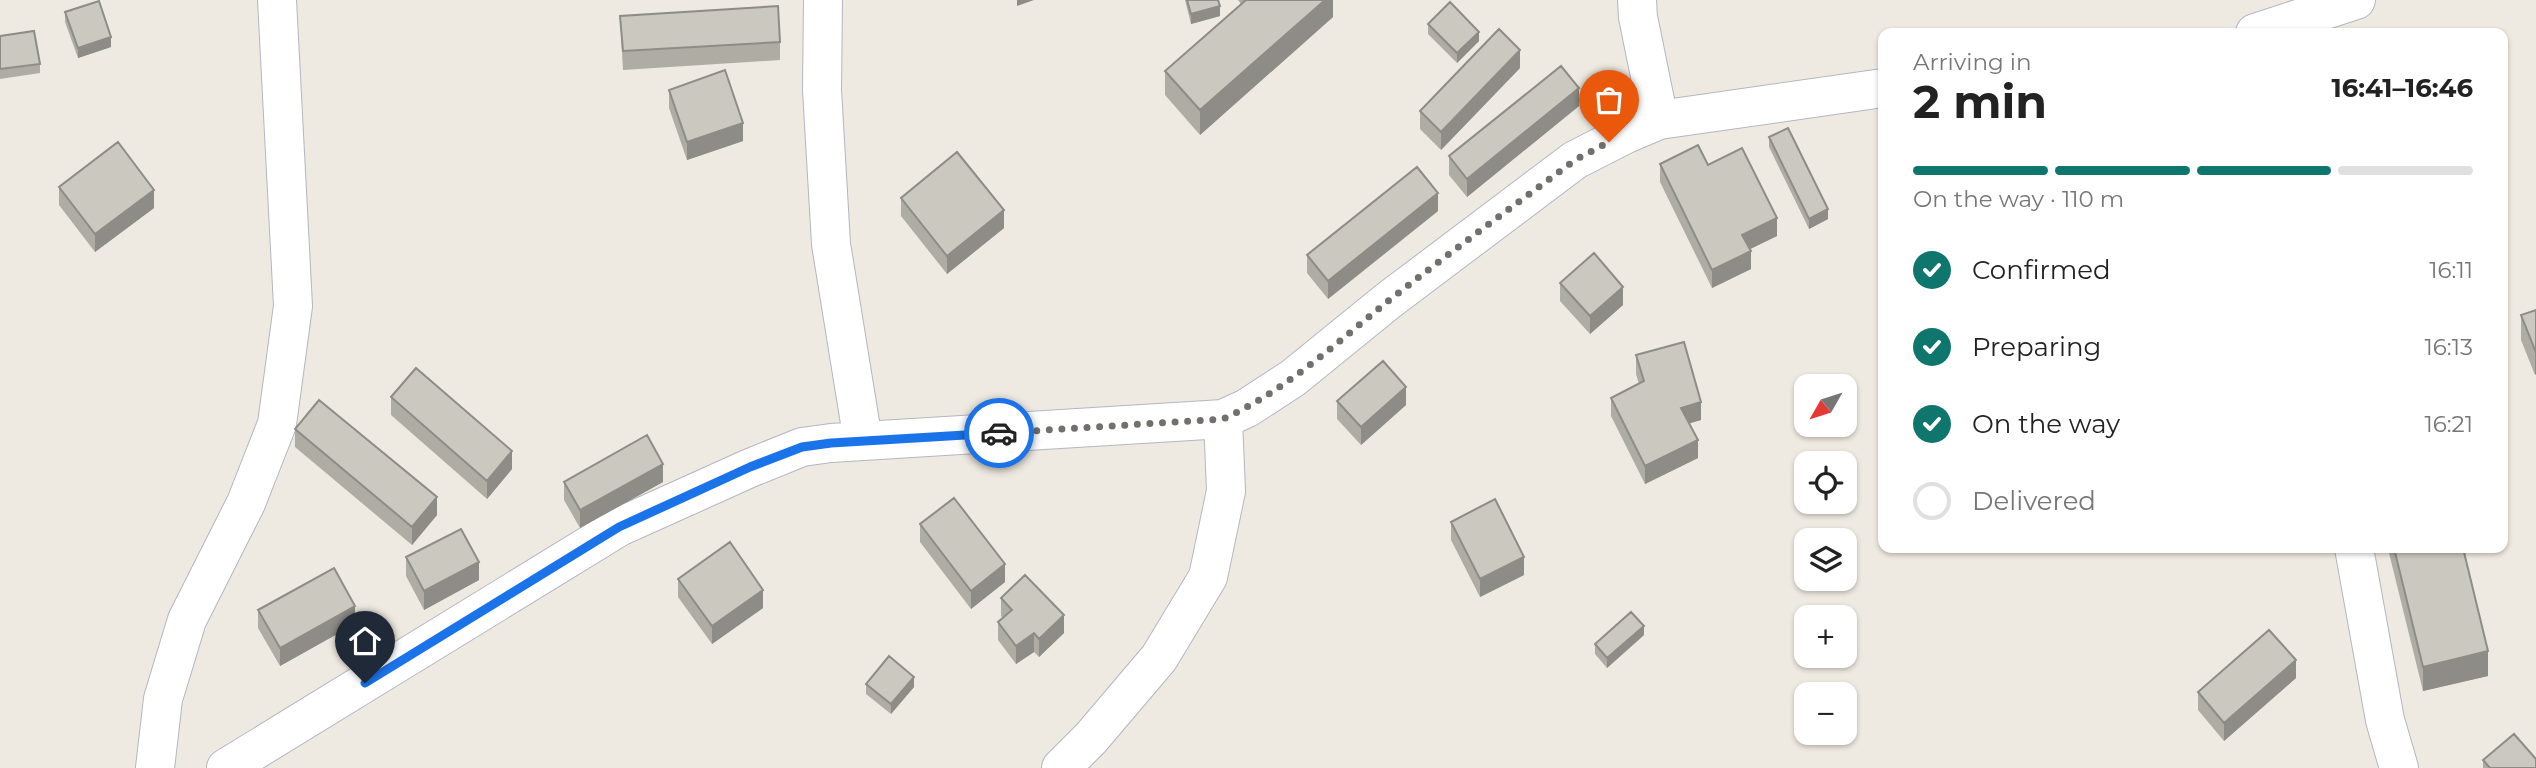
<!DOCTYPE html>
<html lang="en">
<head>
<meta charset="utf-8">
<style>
  body { margin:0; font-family:Montserrat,sans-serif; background:#f2f2f2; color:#222; height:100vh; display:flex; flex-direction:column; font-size:26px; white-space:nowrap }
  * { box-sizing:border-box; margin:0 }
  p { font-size:23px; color:#767676 }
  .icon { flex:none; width:38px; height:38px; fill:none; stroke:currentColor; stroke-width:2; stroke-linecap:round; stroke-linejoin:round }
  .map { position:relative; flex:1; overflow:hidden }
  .sheet { position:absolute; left:1878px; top:28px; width:630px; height:525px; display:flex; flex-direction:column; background:#fff; border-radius:14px; box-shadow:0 2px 5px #0004 }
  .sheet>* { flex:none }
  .needle { width:46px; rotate:231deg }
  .controls { position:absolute; left:1794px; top:374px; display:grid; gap:14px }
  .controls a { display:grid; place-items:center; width:63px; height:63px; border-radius:14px; background:#fff; box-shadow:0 2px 5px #0004; font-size:35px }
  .pin { position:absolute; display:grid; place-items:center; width:60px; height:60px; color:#fff; margin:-72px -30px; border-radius:50% 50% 50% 0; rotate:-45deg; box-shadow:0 0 7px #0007 }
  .pin .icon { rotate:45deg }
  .courier { position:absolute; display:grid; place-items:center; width:70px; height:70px; margin:-35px; border:5px solid #1a73e8; border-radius:50%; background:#fff; color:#222; box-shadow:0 2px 9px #0007 }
  .headline em { font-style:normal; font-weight:700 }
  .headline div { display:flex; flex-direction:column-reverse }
  .headline { display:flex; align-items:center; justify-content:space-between; height:119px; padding:0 35px }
  h1 { font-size:46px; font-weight:700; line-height:52px }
  .bar { display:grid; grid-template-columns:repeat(4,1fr); gap:10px 7px; align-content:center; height:84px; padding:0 35px }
  .bar i { height:9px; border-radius:5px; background:#e0e0e0 }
  .bar .selected { background:#0f766e }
  .bar p { grid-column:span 4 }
  ol { padding:0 35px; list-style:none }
  li { display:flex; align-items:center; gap:21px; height:77px }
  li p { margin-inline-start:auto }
  li .icon { padding:7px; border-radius:50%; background:#0f766e; color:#fff; stroke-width:4 }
  li:last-child { color:#767676 }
  li i { width:38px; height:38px; border:4px solid #e0e0e0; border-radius:50% }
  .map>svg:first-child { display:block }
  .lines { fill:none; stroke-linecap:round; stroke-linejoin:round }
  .minor-casing { stroke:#b4b6c1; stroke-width:40 }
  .minor { stroke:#fff; stroke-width:38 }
  .wall { fill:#afaca4 }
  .shaded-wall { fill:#8e8c86 }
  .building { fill:#cbc8bf; stroke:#8e8c86; stroke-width:2 }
  .done { stroke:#72706d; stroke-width:7; stroke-dasharray:0 12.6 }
  .route { stroke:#1a73e8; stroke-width:9 }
</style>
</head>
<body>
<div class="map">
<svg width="2536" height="768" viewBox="0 0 2536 768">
  <rect width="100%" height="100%" fill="#efeae1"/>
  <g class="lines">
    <g class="minor-casing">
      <path id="minor" d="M823,0L822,90L831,244L863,441
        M1637,0L1638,17L1659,120
        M2255,33L2356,0
        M2354,548L2385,720L2399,768
        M155,768L163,699L187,620L246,503L277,424L293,306L277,0
        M226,768L619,527L750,468L802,447L831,443L1223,419L1247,408L1293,378L1389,300L1575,160L1626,134L1659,120L1883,88
        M1061,768L1091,738L1159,658L1208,577L1226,491L1223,419"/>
    </g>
    <use href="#minor" class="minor"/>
  </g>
  <path class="wall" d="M1185,0H1218L1220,16L1191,24Z
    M1238,0H1333V17L1200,135L1165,95V71L1241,4Z
    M65,12L111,47L78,58L65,22Z
    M620,16L780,42V60L623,70Z
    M1428,24L1479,41L1457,63L1428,34Z
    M0,36L40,64V73L0,79Z
    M1520,68L1441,150L1420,129V111Z
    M669,90L743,141L687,160L669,108Z
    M1579,106L1467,197L1449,175V156Z
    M1769,137L1828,219L1809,229L1769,147Z
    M1660,164L1708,165L1777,236L1750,249L1751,269L1712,288L1660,182Z
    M59,187L154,208L95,252L59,205Z
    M901,198L1004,228L947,274L901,216Z
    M1438,211L1328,299L1307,273V255Z
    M1560,283L1623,305L1590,334L1560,301Z
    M2536,310L2535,375L2521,340V315Z
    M1636,355L1701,420L1689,423L1698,458L1645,484L1611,416V398L1639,384L1636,374Z
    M391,397L512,469L487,499L391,415Z
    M1337,401L1406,405L1361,445L1337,419Z
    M295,429L437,515L412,545L295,447Z
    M564,482H663L580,528L564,500Z
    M1451,522L1524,575L1480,597L1451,540Z
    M920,524L1005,582L971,609L920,542Z
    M2389,548H2463L2488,676L2423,691L2389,553Z
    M406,557L479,580L424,610L406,576Z
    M678,579L763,608L712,644L678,597Z
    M1001,598L1064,633L1039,657L1034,652L1016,664L998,640V622L1003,618L1001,616Z
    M258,610L355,624L280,666L258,628Z
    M1644,635L1607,668L1595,654V644Z
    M2296,678L2224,741L2198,710V692Z
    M866,684L914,687L891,714L866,694Z
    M2483,760L2536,768H2483Z"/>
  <path class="shaded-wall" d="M1017,0H1034L1017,6Z
    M1325,0H1333V17L1200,135V110Z
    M1220,6V16L1191,24V14Z
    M1479,32V41L1457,63V53Z
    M111,37V47L78,58V48Z
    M1520,50V68L1441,150V132Z
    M1579,88V106L1467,197V179Z
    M743,123V141L687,160V142Z
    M154,190V208L95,252V234Z
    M1438,193V211L1328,299V281Z
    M1828,209V219L1809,229V219Z
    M1004,210V228L947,274V256Z
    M1777,218V236L1742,253V235Z
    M1751,251V269L1712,288V270Z
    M1623,287V305L1590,334V316Z
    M2536,349V374L2535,375V350Z
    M1406,387V405L1361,445V427Z
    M1701,402V420L1681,426V408Z
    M1698,440V458L1645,484V466Z
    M512,451V469L487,499V481Z
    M663,464V482L580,528V510Z
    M437,497V515L412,545V527Z
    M1524,557V575L1480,597V579Z
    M479,562V580L424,610V591Z
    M1005,564V582L971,609V591Z
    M763,590V608L712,644V626Z
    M355,606V624L280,666V648Z
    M1064,615V633L1039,657V639Z
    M1644,626V635L1607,668V658Z
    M1034,633V652L1016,664V646Z
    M2488,651V676L2423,691V667Z
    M2296,660V678L2224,741V723Z
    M914,677V687L891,714V704Z"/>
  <path class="building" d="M1187,0H1218L1220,6L1191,14Z
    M1246,0H1325L1200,110L1165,71Z
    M99,1L111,37L78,48L65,12Z
    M1450,2L1479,32L1457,53L1428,24Z
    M778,6L780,42L623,51L620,16Z
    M1499,29L1520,50L1441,132L1420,111Z
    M34,31L40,64L0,69V36Z
    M1561,66L1579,88L1467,179L1449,156Z
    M725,70L743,123L687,142L669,90Z
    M1788,128L1828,209L1809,219L1769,137Z
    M118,142L154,190L95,234L59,187Z
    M1698,145L1708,165L1742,148L1777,218L1742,235L1751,251L1712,270L1660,164Z
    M957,152L1004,210L947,256L901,198Z
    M1417,167L1438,193L1328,281L1307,255Z
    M1594,253L1623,287L1590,316L1560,283Z
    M2536,310V349L2535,350L2521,315Z
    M1684,342L1701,402L1681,408L1698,440L1645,466L1611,398L1644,381L1636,355Z
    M1383,361L1406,387L1361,427L1337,401Z
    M416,368L512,451L487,481L391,397Z
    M319,400L437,497L412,527L295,429Z
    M647,435L663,464L580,510L564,482Z
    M954,498L1005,564L971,591L920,524Z
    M1495,499L1524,557L1480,579L1451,522Z
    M461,529L479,562L424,591L406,557Z
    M730,542L763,590L712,626L678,579Z
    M2394,548H2463L2488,651L2423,667Z
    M334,568L355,606L280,648L258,610Z
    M1025,575L1064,615L1039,639L1034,633L1016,646L998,622L1012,610L1001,598Z
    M1631,612L1644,626L1607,658L1595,644Z
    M2269,630L2296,660L2224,723L2198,692Z
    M889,656L914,677L891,704L866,684Z
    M2514,734L2536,759V768H2490L2483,760Z"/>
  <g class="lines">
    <path class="done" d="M999,433L1223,419C1285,391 1335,344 1387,302C1449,253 1512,207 1575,160L1609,142"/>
    <path class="route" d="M365,683L619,527L750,467L802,447L831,443L999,433"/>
  </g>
</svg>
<div class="controls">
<a><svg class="needle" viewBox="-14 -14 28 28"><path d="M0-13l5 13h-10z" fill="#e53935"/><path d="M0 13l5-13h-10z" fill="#767676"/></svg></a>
<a><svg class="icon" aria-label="locate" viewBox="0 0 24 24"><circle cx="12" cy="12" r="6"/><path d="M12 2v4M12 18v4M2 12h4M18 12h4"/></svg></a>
<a><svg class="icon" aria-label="layers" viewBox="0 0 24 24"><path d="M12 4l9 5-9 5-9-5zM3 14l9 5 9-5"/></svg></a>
<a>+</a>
<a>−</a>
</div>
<div class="pin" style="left:1609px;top:142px;background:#ea580c"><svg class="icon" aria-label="bag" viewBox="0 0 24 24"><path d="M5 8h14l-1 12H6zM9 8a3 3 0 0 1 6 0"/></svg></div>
<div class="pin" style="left:365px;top:683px;background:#1f2937"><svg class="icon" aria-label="home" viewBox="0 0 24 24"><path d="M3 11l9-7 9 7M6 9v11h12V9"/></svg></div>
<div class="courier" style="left:999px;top:433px"><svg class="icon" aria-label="car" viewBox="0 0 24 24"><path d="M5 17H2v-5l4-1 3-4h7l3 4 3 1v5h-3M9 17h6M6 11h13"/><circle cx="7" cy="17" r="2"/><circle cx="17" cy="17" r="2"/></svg></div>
<section class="sheet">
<div class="headline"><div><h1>2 min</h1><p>Arriving in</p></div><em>16:41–16:46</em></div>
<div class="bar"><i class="selected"></i><i class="selected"></i><i class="selected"></i><i></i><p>On the way · 110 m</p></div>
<ol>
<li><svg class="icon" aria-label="check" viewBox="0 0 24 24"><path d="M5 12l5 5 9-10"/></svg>Confirmed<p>16:11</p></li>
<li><svg class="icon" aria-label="check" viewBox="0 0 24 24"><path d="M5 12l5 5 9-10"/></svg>Preparing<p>16:13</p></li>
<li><svg class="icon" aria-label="check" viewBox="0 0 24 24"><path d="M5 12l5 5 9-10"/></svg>On the way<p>16:21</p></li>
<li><i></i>Delivered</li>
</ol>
</section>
</div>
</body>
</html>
